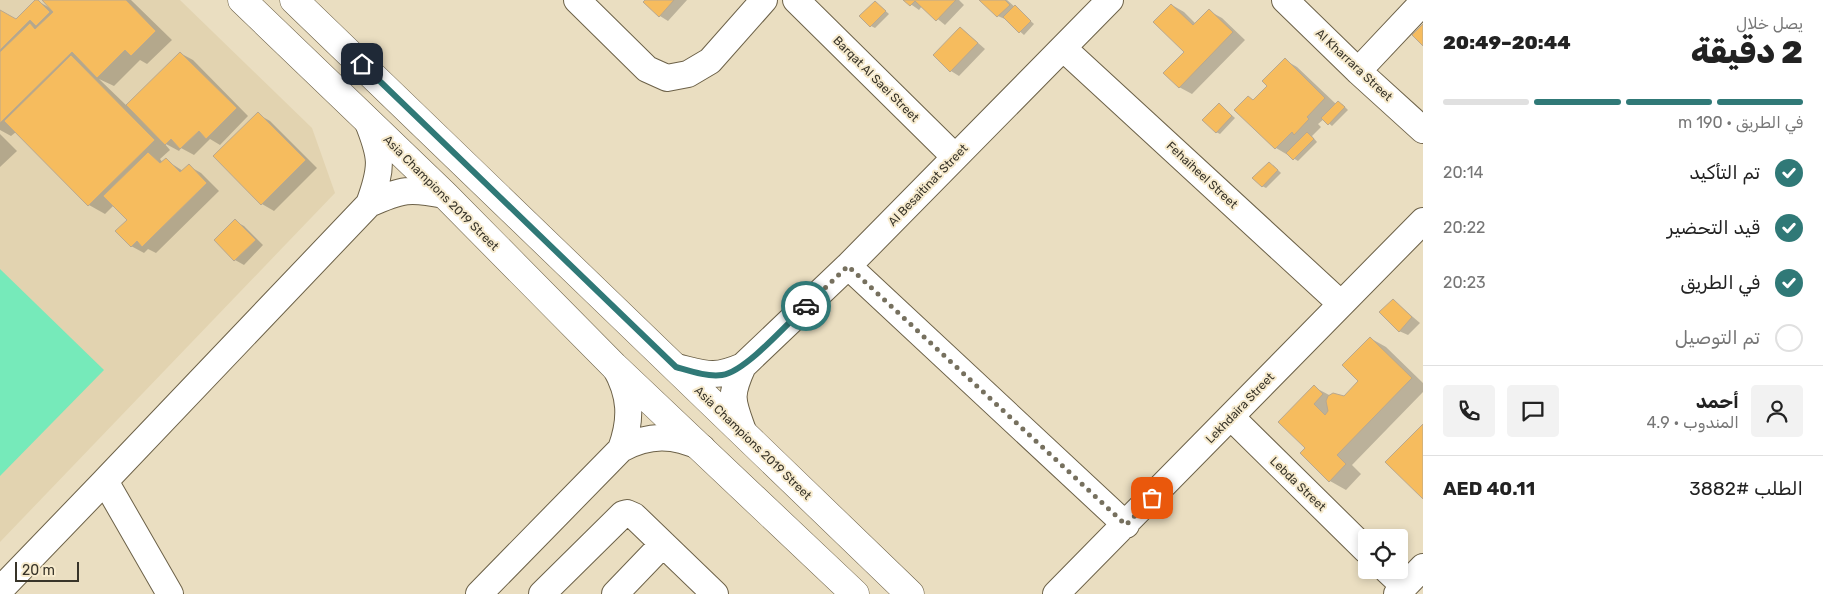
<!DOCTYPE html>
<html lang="ar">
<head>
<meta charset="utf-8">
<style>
  body { margin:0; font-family:Rubik,"Noto Naskh Arabic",sans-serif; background:#f2f2f2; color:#222; direction:rtl; height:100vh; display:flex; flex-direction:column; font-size:19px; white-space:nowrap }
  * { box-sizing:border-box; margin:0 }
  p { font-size:16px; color:#767676 }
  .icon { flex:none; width:28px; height:28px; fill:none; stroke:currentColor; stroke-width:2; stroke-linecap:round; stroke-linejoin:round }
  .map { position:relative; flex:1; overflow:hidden; direction:ltr }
  .drawer { display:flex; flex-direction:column; background:#fff; width:400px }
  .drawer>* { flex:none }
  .fabs { position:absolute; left:1358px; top:529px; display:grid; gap:10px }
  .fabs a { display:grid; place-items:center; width:50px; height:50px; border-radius:5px; background:#fff; box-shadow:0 2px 8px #0003; font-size:25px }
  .scale { position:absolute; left:15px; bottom:12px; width:64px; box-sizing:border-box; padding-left:5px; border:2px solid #383429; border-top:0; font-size:14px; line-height:18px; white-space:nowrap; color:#383429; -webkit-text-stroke:4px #f7ebce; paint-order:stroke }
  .pin { position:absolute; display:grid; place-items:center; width:42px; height:42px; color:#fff; margin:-21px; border-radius:10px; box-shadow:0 2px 8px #0006 }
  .courier { position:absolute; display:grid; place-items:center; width:50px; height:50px; margin:-25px; border:4px solid #307977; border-radius:50%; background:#fff; color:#222; box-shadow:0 1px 6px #0007 }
  .head em { font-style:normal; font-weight:800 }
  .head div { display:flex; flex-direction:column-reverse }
  .head { display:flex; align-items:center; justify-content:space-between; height:85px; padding:0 20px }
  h1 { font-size:32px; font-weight:800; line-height:38px }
  .bar { display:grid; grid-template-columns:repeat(4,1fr); gap:8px 5px; align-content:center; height:60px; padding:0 20px }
  .bar i { height:6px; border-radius:4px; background:#e0e0e0 }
  .bar .on { background:#307977 }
  .bar p { grid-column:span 4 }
  .line { display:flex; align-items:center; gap:12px; padding:0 20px; border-top:1px solid #e0e0e0 }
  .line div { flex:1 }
  .round { display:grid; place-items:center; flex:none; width:52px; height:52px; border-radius:5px; background:#f2f2f2 }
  ol { padding:0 20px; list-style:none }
  li { display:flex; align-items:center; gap:15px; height:55px }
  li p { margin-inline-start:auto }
  li .icon { padding:5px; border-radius:50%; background:#307977; color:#fff; stroke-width:4 }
  li:last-child { color:#767676 }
  li i { width:28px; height:28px; border:2px solid #e0e0e0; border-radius:50% }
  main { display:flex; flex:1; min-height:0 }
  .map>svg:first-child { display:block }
  .built { fill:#e2d3b0 }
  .green { fill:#76eaba }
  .shadow { fill:#0003 }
  .building { fill:#f6bc5e; stroke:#b9a88f }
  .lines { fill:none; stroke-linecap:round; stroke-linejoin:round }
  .minor-casing { stroke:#6c6148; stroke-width:28 }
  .major-casing { stroke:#6c6148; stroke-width:29 }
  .minor { stroke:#fff; stroke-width:26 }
  .major { stroke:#fff; stroke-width:28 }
  .done { stroke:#76705e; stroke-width:5; stroke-dasharray:0 9 }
  .route { stroke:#307977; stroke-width:6 }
  .labels { text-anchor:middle; stroke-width:4; stroke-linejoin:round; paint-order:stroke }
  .street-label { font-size:12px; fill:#383429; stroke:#f7ebce }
</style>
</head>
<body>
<main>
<section class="drawer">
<div class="head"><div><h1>2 دقيقة</h1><p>يصل خلال</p></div><em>20:44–20:49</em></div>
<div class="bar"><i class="on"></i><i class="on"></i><i class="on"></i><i></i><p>في الطريق · 190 m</p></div>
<ol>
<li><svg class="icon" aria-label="check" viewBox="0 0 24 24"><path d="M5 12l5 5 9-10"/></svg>تم التأكيد<p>20:14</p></li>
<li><svg class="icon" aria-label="check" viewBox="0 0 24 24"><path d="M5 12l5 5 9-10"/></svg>قيد التحضير<p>20:22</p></li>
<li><svg class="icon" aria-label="check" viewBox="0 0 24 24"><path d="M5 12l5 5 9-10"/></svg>في الطريق<p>20:23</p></li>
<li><i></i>تم التوصيل</li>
</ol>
<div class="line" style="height:90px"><a class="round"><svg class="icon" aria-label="person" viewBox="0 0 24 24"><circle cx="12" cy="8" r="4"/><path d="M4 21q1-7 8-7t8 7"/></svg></a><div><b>أحمد</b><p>المندوب · 4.9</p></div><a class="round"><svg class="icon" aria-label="chat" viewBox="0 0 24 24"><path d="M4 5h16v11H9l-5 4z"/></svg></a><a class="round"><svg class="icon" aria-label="phone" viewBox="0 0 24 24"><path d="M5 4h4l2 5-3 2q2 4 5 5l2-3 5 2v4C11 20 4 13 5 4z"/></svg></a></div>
<div class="line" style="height:65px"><div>الطلب #3882</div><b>AED 40.11</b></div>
</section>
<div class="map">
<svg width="1423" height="594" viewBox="0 0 1423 594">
  <rect width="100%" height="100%" fill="#eadec1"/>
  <path class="built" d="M0,0H180L312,128L335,193L0,542Z"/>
  <path class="green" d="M0,269L104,370L0,476Z"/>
  <path class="shadow" d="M36,0L50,8L43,0H131L172,40L147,64L140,60L114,86L99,79L127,106L180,53L193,60L248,116L220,145L210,139L194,155L181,148L179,151L164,143L170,150L160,159L163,163L166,160L183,171L189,166L201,173L219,191L156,253L148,249L144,253L131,246L129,220L114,205L105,214L89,205L16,132L11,136L0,130V12L16,20Z
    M647,0H687L668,21L660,16Z
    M905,0H959L964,5L945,25L922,6L919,10Z
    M981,0H1007L1034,24L1024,35L1007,20L998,16Z
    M879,5L889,14L875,28L871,26Z
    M1172,5L1184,12L1196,24L1209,11L1222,18L1245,40L1192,94L1179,87L1185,52Z
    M961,28L985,49L959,76L951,71Z
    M1285,60L1297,67L1336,104H1342L1348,110L1332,126L1324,119L1318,124L1321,127L1312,136L1317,142L1298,161L1276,148L1254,101L1269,86Z
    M1219,104L1235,118L1220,134L1216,132Z
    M258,114L270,121L317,168L274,211L262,204Z
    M0,134L17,151L0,167Z
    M1273,165L1281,173L1266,188L1262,186Z
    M235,221L244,226L263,245L244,265L235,260L216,240Z
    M1393,300L1420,323L1408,335L1399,331Z
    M1370,338L1386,347L1423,383V392L1352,465L1361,474L1346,490L1330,481L1307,448L1314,387L1331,396L1344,397L1360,381Z"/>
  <path class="building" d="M35,0H38L50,12L36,26L30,20L0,50V10L16,19Z
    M42,0H126L156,31L131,56L125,50L97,78L72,52L0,123V52L30,23L35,29L53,12Z
    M645,0H674L659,17L643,2Z
    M903,0H956L936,21L915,1L910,6Z
    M979,0H1005L1010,5L997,17Z
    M875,1L886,11L870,27L859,16Z
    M1171,4L1193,25L1209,9L1233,32L1179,88L1163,73L1184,52L1153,22Z
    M1015,5L1031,21L1019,33L1003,17Z
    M1423,24V46L1412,35Z
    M960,27L978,43L950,72L933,55Z
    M180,52L237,108L206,139L199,131L180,149L171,139L165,145L126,105Z
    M71,55L155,140L88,206L4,121Z
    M1285,58L1325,98L1307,117L1309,119L1294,135L1292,132L1275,149L1234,110L1248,96L1253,100L1267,86L1262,81Z
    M1338,101L1345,107L1328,125L1321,118Z
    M1219,103L1232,116L1216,133L1202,120Z
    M258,112L306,160L261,205L213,156Z
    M1307,132L1314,139L1293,160L1286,153Z
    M148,152L160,163L166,158L180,172L189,164L207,183L142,247L137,241L131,247L115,231L127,220L103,196Z
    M1269,162L1278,170L1262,187L1252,178Z
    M235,219L256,240L234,261L214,240Z
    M1393,299L1412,317L1399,332L1379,312Z
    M1370,337L1412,378L1337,455L1346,464L1329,482L1300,453L1305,448L1278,422L1314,385L1323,394L1314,404L1325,415L1328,411L1326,401L1328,396L1333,393L1344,396L1358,381L1342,365Z
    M1423,424V499L1385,462Z"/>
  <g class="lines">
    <g class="minor-casing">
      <path id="minor" d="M577,0L647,69L667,78L688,74L710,61L764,0
        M796,0L955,157
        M1285,0L1358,71L1423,130
        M1063,48L1340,303
        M1358,71L1423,2
        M367,120C382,157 383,166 369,204
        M848,266L1126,525
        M615,367C631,395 632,419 621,449
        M676,367C706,374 713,379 743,366L848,266L1110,0
        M1231,417L1366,550
        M743,431C732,400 729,397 743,366
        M1387,570L1404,586
        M0,590L105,481
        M170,594L105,481L369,204C402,189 410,188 445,195
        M479,594L621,449C649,434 674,434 702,448
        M542,594L623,514L627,513L634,516L715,594
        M615,594L663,544
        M1056,594L1423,221
        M1397,594L1423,567"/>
    </g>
    <g class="major-casing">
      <path id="major" d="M242,0L445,195L614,366L855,594
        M294,0L910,594"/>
    </g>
    <use href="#minor" class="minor"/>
    <use href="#major" class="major"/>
  </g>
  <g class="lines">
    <path class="done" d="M806,306L848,266L1126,525L1152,498"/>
    <path class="route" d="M362,64L676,367C690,371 707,377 722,375C745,372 788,323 806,306"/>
  </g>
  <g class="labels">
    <g class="street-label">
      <text transform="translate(1354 65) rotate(43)" y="4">Al Kharrara Street</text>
      <text transform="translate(876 79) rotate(45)" y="4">Barqat Al Saei Street</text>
      <text transform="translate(1202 175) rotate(43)" y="4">Fehaiheel Street</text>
      <text transform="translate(928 185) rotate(-46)" y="4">Al Besaitinat Street</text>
      <text transform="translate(441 193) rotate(45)" y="4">Asia Champions 2019 Street</text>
      <text transform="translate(1240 408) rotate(-46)" y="4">Lekhdaira Street</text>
      <text transform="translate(753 443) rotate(44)" y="4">Asia Champions 2019 Street</text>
      <text transform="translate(1298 484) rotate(44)" y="4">Lebda Street</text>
    </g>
  </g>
</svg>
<div class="fabs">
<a><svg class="icon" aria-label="locate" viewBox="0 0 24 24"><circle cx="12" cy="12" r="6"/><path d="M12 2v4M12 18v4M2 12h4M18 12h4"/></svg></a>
</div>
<div class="scale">20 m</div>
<div class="pin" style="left:1152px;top:498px;background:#ea580c"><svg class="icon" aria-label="bag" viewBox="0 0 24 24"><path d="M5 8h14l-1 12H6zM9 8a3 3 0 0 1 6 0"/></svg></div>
<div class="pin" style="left:362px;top:64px;background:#1f2937"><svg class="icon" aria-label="home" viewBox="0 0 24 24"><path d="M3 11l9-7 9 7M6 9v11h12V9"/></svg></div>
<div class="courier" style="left:806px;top:306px"><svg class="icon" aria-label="car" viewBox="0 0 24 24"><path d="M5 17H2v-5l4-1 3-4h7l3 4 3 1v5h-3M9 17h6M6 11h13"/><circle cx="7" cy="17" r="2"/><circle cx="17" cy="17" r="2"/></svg></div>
</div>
</main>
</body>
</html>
